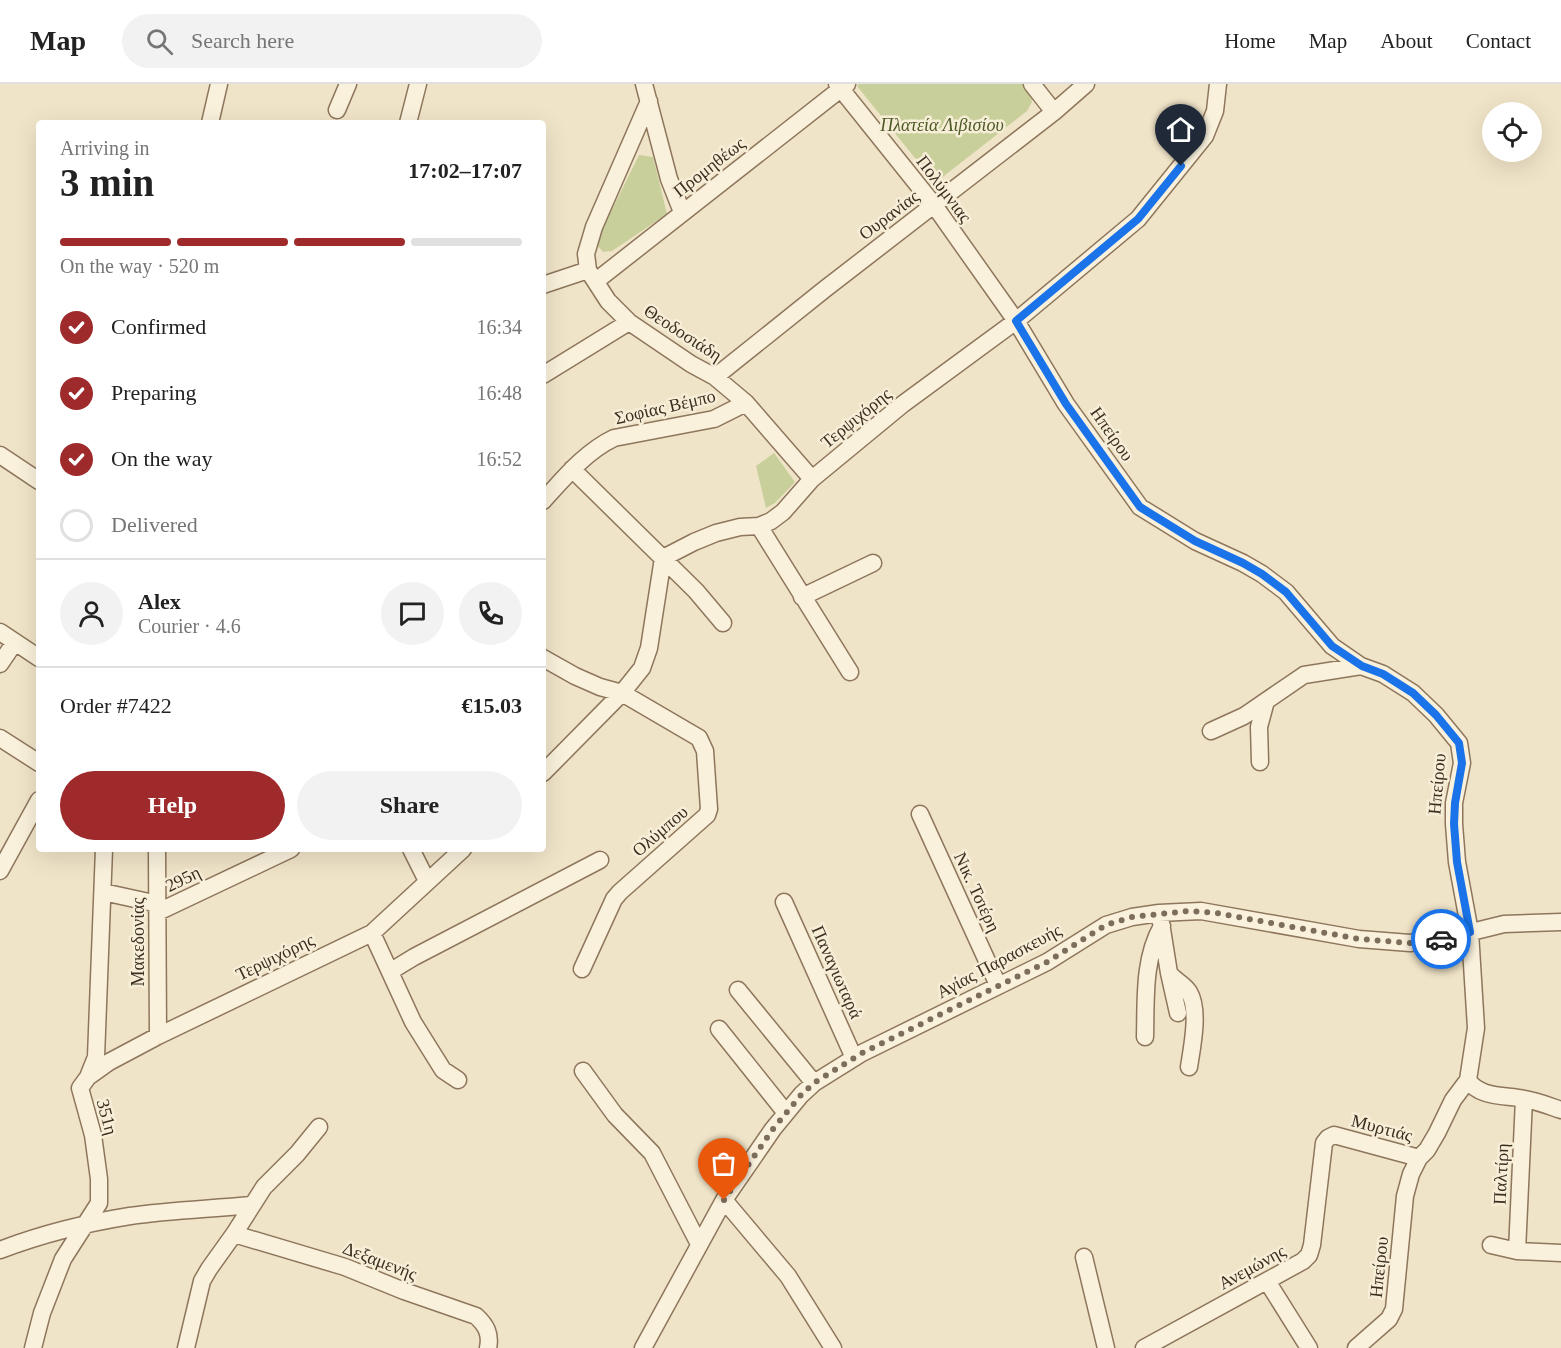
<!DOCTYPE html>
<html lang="en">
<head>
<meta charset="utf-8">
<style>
  body { margin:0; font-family:"Times New Roman",serif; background:#f2f2f2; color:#222; height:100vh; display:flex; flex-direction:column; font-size:22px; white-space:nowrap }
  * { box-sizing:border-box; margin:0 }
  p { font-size:20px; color:#767676 }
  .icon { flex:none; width:33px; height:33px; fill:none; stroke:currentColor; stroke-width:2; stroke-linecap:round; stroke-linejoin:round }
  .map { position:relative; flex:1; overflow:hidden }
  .details { position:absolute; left:36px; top:36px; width:510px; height:732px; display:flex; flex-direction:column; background:#fff; border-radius:6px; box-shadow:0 6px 24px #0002 }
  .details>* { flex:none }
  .tools { position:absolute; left:1482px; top:18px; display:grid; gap:12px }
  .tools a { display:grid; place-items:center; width:60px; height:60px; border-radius:50%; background:#fff; box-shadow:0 6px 24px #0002; font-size:30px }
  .pin { position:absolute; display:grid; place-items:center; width:51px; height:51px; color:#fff; margin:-62px -26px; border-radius:50% 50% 50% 0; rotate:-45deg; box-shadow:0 0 6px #0007 }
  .pin .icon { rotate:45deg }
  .courier { position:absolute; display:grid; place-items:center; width:60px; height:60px; margin:-30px; border:4px solid #1a73e8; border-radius:50%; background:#fff; color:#222; box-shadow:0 2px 8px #0007 }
  .head em { font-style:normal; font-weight:600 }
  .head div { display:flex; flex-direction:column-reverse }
  .head { display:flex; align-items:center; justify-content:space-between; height:102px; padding:0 24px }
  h1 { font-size:39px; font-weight:600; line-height:45px }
  .bar { display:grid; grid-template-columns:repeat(4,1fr); gap:9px 6px; align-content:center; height:72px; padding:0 24px }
  .bar i { height:8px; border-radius:4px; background:#e0e0e0 }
  .bar .selected { background:#9e2a2b }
  .bar p { grid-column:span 4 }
  .line { display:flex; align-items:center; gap:15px; padding:0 24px; border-top:2px solid #e0e0e0 }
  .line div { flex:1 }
  .round { display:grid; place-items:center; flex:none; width:63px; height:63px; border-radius:32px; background:#f2f2f2 }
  ol { padding:0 24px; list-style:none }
  li { display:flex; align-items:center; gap:18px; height:66px }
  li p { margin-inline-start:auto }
  li .icon { padding:6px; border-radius:50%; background:#9e2a2b; color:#fff; stroke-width:4 }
  li:last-child { color:#767676 }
  li i { width:33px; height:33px; border:3px solid #e0e0e0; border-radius:50% }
  .cta { display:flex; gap:12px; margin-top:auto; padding:12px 24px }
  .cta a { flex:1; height:69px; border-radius:36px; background:#9e2a2b; color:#fff; font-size:24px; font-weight:600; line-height:69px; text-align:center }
  .cta a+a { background:#f2f2f2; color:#222 }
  header { display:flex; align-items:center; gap:36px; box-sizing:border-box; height:84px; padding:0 30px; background:#fff; border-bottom:2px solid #e0e0e0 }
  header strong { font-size:28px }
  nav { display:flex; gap:33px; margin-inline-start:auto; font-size:21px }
  .search { width:420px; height:54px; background:#f2f2f2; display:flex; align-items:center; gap:15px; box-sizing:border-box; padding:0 21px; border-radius:33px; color:#767676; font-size:22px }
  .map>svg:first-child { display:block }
  .green { fill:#c9cf9b }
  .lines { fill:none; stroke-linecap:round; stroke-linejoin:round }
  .minor-casing { stroke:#8d765c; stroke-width:19 }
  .minor { stroke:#faf1dc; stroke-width:16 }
  .done { stroke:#7c6e5b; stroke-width:6; stroke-dasharray:0 10.8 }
  .route { stroke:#1a73e8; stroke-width:8 }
  .labels { text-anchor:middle; stroke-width:5; stroke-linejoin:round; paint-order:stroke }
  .park-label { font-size:18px; font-style:italic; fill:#4d5a26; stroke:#f7eed8 }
  .street-label { font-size:18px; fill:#3d2e20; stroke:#f7eed8 }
</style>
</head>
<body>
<header>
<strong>Map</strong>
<div class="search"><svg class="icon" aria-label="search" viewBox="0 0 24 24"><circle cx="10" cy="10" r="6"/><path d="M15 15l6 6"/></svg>Search here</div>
<nav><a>Home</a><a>Map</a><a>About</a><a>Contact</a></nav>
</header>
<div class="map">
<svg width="1561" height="1264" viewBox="0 0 1561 1264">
  <rect width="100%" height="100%" fill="#f0e4c8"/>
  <path class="green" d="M859,0H1027L1030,4L1032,18L1027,27L935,99L857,2Z
    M639,71L653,73L667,130L612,167L603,168L597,161L598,154Z
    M774,369L795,398L775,419L766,424L756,382Z"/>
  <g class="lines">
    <g class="minor-casing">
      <path id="minor" d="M644,0L669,95L682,128
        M837,0L934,121L1016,237L1066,320L1140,423L1195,457L1243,479L1262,490L1286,508L1332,562L1361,582L1383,590L1413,609L1436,631L1459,659L1462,679L1454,719V740L1457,778L1470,848L1476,944L1468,996L1453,1016L1437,1049L1427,1066L1419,1074L1411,1090L1405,1112L1394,1225L1389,1235L1356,1264
        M1032,0L1054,28
        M649,17L594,143L586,170L588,186L608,217L629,238L691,280L715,293L746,319L812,395
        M337,26L348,0
        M210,39L219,0
        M408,39L418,0
        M596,197L847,0
        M543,201L588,186
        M543,291L629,238
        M715,293L825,205L1054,28L1086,0
        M0,371L39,397
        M572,385L696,507L723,539
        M543,417C564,394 585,368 614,354L714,335L746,319
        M759,442L850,588
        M802,513L873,479
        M0,548L39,574
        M543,574L575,592L600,603L622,609L699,654L705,667L709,725L707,731L620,808L614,815L582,885
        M0,580L15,558
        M1211,647L1244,632L1304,591L1361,582
        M0,654L39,679
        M1260,678L1259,643L1266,617
        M543,689L622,609L642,584L649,564L663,474L694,458L716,449L740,443L759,442L771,437L783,428L812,395L903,320L1016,237L1138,135L1205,52L1215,27L1218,0
        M920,730L998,901
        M157,765L158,952
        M411,765L427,797
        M0,787L39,716
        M103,808L158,820
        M784,818L854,974
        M158,828L291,765
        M1161,839L1169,889L1178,929
        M372,849L413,938L443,986L458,996
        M391,887L414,873L600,776
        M1169,889C1175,897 1184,900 1189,908C1200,926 1192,963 1189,983
        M738,906L814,999
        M719,945L786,1029
        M1145,953C1146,916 1143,875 1162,842
        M583,987L615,1031L652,1069L699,1160
        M88,993L109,978L158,952L372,849L463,765
        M1468,996C1479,1014 1506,1011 1524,1015C1537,1017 1549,1022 1561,1026
        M724,1116L788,1192L833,1264
        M234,1150L345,1183L404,1207L476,1232C486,1241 491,1250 488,1264
        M1491,1161L1517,1167L1561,1169
        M0,1166C42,1150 86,1139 130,1132C170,1126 211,1125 251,1121
        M1517,1167L1524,1015
        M1084,1173L1106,1264
        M1267,1197L1309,1264
        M33,1264L42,1229L63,1175L99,1119V1095L93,1051L80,1004L88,993L96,973L104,765
        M186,1264L202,1197L209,1185L234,1150L264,1103L297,1070L319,1043
        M643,1264L724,1116L773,1045L801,1011L814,999L862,969L1047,878L1106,841L1132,833L1159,829L1201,827L1359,855L1410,859L1443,855L1504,840L1561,838
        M1144,1264L1303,1177L1309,1171L1312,1161L1324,1059L1328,1054L1334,1051L1419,1074"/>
    </g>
    <use href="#minor" class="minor"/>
  </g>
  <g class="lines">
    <path class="done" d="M724,1116L773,1045L801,1011L814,999L862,969L1047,878L1106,841L1132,833L1189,827L1216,829L1359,855L1410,859L1441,855"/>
    <path class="route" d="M1181,82L1138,135L1016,237L1066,320L1140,423L1195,457L1243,479L1262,490L1286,508L1332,562L1362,582L1383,590L1413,609L1436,631L1459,659L1462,679L1455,719L1454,740L1457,778L1470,848L1441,855"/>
  </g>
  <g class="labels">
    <g class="park-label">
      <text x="942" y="47">Πλατεία Λιβισίου</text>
    </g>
    <g class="street-label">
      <text transform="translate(709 83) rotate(-38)" y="6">Προμηθέως</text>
      <text transform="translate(944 105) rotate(53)" y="6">Πολύμνιας</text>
      <text transform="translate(889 131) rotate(-37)" y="6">Ουρανίας</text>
      <text transform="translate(683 249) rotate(33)" y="6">Θεοδοσιάδη</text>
      <text transform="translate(665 323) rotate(-13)" y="6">Σοφίας Βέμπο</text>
      <text transform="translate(856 334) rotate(-39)" y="6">Τερψιχόρης</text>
      <text transform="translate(1112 350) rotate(55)" y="6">Ηπείρου</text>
      <text transform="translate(1437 700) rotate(-85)" y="6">Ηπείρου</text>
      <text transform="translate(660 747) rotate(-41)" y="6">Ολύμπου</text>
      <text transform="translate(183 795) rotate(-26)" y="6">295η</text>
      <text transform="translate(977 808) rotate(65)" y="6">Νικ. Τσιέρη</text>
      <text transform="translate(138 858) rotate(-90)" y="6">Μακεδονίας</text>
      <text transform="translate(275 873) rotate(-26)" y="6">Τερψιχόρης</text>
      <text transform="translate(999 877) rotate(-28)" y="6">Αγίας Παρασκευής</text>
      <text transform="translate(837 888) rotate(66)" y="6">Παναγιωταρά</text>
      <text transform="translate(107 1033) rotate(75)" y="6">351η</text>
      <text transform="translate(1382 1044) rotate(15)" y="6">Μυρτιάς</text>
      <text transform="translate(1501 1090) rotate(-87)" y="6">Παλτίρη</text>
      <text transform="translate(380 1177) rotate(21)" y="6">Δεξαμενής</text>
      <text transform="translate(1252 1183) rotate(-29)" y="6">Ανεμώνης</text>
      <text transform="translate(1379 1183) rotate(-84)" y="6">Ηπείρου</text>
    </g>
  </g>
</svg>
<div class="tools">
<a><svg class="icon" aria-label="locate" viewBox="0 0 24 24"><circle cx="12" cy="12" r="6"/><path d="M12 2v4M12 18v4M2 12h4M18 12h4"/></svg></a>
</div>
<div class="pin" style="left:724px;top:1116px;background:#ea580c"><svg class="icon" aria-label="bag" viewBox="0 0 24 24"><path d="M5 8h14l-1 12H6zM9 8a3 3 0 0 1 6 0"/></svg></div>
<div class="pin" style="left:1181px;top:82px;background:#1f2937"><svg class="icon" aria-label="home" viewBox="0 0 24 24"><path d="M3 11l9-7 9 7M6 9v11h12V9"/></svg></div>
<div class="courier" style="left:1441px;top:855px"><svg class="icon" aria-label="car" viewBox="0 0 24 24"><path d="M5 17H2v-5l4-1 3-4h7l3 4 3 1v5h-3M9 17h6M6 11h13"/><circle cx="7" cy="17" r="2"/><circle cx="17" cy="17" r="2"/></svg></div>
<section class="details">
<div class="head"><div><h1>3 min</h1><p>Arriving in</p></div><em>17:02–17:07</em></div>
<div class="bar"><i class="selected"></i><i class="selected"></i><i class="selected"></i><i></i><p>On the way · 520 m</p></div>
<ol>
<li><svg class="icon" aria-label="check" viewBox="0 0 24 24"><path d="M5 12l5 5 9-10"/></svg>Confirmed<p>16:34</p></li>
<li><svg class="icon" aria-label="check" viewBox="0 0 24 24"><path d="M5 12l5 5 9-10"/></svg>Preparing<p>16:48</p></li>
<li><svg class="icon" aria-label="check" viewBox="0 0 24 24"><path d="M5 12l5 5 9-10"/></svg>On the way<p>16:52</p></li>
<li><i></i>Delivered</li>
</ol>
<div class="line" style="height:108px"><a class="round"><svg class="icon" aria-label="person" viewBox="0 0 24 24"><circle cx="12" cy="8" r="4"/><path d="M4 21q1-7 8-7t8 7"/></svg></a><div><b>Alex</b><p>Courier · 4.6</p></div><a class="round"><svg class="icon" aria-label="chat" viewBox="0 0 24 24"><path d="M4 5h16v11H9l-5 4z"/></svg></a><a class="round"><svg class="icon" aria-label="phone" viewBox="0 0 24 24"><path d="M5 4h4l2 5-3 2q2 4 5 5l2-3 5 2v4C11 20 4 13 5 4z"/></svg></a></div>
<div class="line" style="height:78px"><div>Order #7422</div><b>€15.03</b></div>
<div class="cta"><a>Help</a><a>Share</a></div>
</section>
</div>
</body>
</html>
